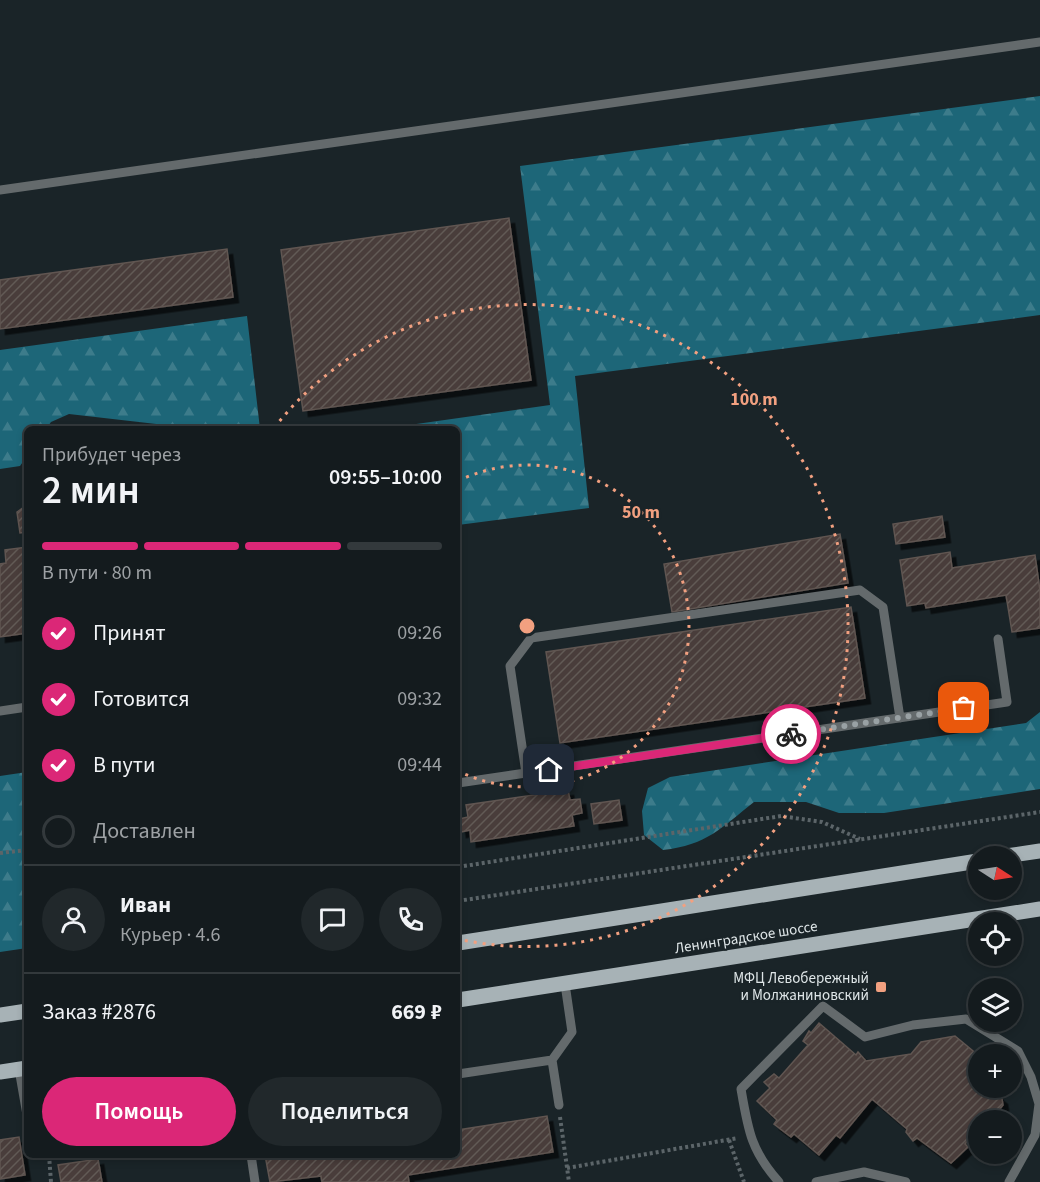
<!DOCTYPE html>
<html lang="ru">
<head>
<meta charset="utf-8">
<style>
  body { margin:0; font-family:"Source Sans 3",sans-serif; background:#21282b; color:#f1f3f6; height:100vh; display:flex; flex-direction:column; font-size:22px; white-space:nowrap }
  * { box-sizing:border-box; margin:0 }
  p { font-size:20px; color:#9da1a4 }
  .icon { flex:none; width:33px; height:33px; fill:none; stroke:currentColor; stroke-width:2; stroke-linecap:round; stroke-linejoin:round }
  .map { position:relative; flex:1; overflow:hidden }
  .drawer { position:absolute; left:24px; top:426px; width:436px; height:732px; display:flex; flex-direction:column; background:#141b1e; border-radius:9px; box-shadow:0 3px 9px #0003,0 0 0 2px #33393c }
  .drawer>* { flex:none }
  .needle { width:39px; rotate:102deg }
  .buttons { position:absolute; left:968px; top:846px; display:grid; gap:12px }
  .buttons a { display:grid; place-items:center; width:54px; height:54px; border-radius:50%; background:#141b1e; box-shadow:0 3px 9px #0003,0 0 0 2px #33393c; font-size:30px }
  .pin { position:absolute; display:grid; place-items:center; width:51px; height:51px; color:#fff; margin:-26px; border-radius:12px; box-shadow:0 3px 9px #0006 }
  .courier { position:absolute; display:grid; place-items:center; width:60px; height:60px; margin:-30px; border:4px solid #db2777; border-radius:50%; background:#fff; color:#222; box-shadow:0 2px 8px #0007 }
  .overview em { font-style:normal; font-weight:600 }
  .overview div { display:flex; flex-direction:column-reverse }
  .overview { display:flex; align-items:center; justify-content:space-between; height:102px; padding:0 18px }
  h1 { font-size:39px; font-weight:600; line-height:45px }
  .bar { display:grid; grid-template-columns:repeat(4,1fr); gap:9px 6px; align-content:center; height:72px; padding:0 18px }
  .bar i { height:8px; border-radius:4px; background:#33393c }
  .bar .on { background:#db2777 }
  .bar p { grid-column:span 4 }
  .line { display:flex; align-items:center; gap:15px; padding:0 18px; border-top:2px solid #33393c }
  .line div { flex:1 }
  .round { display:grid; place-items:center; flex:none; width:63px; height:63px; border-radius:32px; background:#21282b }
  ol { padding:0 18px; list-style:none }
  li { display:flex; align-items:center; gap:18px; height:66px }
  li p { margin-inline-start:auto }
  li .icon { padding:6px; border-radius:50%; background:#db2777; color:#fff; stroke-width:4 }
  li:last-child { color:#9da1a4 }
  li i { width:33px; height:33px; border:3px solid #33393c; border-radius:50% }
  .button { display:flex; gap:12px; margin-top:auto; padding:12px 18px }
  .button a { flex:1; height:69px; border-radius:36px; background:#db2777; color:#fff; font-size:24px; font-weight:600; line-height:69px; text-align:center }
  .button a+a { background:#21282b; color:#f1f3f6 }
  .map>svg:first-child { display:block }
  .forest { fill:url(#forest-firs) }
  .building { fill:url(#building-hatch); stroke:#605551; stroke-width:1.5; filter:url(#shadow) }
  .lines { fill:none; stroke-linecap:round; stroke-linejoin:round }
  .path { stroke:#5c6569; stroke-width:4; stroke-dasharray:3 3; stroke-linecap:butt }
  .service { stroke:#646a6c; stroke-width:9 }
  .primary { stroke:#a7b2b6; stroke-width:15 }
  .done { stroke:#99a1a4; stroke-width:6; stroke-dasharray:0 10.8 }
  .route { stroke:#db2777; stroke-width:8 }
  .ring { fill:none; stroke:#f2a080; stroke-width:3; stroke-dasharray:3 6 }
  .poi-dot { fill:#f2a080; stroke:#1a2428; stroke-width:2 }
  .labels { text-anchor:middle; stroke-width:4.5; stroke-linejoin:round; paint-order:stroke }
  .street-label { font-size:15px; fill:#dee5e7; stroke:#1a2428 }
  .poi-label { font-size:15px; fill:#dee5e7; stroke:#1a2428; text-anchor:end }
  .centre { fill:#f2a080; stroke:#1a2428; stroke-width:3 }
  .ring-label { font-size:18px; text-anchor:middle; font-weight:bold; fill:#f2a080; stroke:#1a2428; stroke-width:4.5; stroke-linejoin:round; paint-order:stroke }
</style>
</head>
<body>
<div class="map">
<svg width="1040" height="1182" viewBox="0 0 1040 1182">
  <defs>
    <pattern id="forest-firs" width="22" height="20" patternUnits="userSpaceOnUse" patternTransform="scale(1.5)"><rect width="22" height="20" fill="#1d6678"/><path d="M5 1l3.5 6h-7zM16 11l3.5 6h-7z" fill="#3d7c8b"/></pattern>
    <pattern id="building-hatch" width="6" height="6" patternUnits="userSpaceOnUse" patternTransform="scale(1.5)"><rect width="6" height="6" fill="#483e3a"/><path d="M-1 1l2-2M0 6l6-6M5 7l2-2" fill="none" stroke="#625a56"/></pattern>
    <filter id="shadow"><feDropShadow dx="5.5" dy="5.5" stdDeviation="0" flood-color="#0009"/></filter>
  </defs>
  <rect width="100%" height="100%" fill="#1a2428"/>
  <path class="forest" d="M1040,96V315L575,376L589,508L458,525V429H381L550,405L520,166Z
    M247,316L260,429H166L165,425L69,414L51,422L46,429H27V456L20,466L0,469V350Z
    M1040,712V789L884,813H839L806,802H754C721,828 707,845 663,850L644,835L642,811L648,788L670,777L1026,723Z
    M27,772V948L0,952V776Z"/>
  <path class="building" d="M509,218L531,380L303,411L281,250Z
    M227,249L233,297L0,329V280Z
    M27,505V532L20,533L17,512Z
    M942,516L945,537L896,544L893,524Z
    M840,534L848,583L672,612L664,564Z
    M27,547V633L0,637V564L6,563L5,550Z
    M950,552L952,568L1035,555L1040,591V628L1012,632L1006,595L926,608L925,603L907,606L900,560Z
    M851,607L865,698L560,743L546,652Z
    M568,790L570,800L580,799L582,813L572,815L574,826L471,842L470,830L461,832L459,819L468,817L466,805Z
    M619,800L622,820L594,824L591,804Z
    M819,1023L856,1055L858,1052L866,1061L911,1054L921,1042L955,1036L978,1055V1088H1003L996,1094L1002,1099L1003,1105L991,1120L987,1118L978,1120V1128L965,1144L968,1147L951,1163L917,1138L913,1141L906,1132L907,1129L872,1099L840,1138L836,1135L819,1155L794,1134L791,1137L774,1124L777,1120L757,1101L770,1088L764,1082L774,1074L779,1078L808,1045L803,1041L809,1031L811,1033Z
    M547,1116L553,1152L408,1175L409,1182H322L321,1176L270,1182L265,1155H458V1130Z
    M547,1116L553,1152L408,1175L409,1182H322L321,1176L270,1182L265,1155H458V1130Z
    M19,1137L25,1175L0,1179V1140Z
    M98,1159L102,1182H61L58,1165Z"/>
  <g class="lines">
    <path class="path" d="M0,853L27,850
      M458,867L781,816L822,822L860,839
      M458,901L1040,812
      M560,1117L569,1182
      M729,1140L744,1182
      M49,1155L51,1182
      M567,1168L738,1138"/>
    <path class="service" d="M0,190L1040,42
      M0,711L27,707
      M526,773L510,666L531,638L860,590L883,607L900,718
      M458,783L1007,702L998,639
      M552,1060L572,1032L565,984
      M19,1069L27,1115
      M458,1074L552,1060L559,1105
      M251,1155L255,1182
      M779,1182C751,1151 748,1130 741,1089L823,1006L865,1037L913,1025L966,1019L1018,1051L1031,1077L1039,1104L1035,1135L1009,1182
      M816,1182L864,1172L906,1182"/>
    <path class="primary" d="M1006,856L1040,851
      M458,943L978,861
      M458,1000L1040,909
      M0,1015L27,1011
      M0,1072L27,1068"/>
  </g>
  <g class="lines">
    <path class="done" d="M791,734L964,708"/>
    <path class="route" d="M549,770L791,734"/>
  </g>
  <g class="ring">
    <path d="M458 481A161 161 0 1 1 458 771"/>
    <path d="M274 428A321 321 0 1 1 458 939"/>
  </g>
  <rect class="poi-dot" x="875" y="981" width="12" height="12" rx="3"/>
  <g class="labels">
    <g class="street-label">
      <text transform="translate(746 937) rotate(-9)" y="5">Ленинградское шоссе</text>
    </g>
    <g class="poi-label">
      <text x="869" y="983">МФЦ Левобережный<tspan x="869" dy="17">и Молжаниновский</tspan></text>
    </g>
  </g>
  <circle cx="527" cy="626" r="9" class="centre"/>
  <g class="ring-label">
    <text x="754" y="405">100 m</text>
    <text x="641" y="518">50 m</text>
  </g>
</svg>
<div class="buttons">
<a><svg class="needle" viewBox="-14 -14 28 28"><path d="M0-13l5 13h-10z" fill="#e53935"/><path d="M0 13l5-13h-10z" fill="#9da1a4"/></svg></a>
<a><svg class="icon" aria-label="locate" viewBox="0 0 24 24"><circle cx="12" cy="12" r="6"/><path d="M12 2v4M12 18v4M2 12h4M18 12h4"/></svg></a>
<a><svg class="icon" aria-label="layers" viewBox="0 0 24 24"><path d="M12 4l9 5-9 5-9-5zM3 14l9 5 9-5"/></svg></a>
<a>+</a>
<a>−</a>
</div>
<div class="pin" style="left:964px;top:708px;background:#ea580c"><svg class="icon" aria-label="bag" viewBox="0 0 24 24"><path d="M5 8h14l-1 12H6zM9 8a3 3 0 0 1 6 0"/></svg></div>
<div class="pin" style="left:549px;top:770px;background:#1f2937"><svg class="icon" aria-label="home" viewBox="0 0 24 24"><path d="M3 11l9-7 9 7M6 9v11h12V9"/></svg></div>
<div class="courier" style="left:791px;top:734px"><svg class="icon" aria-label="bike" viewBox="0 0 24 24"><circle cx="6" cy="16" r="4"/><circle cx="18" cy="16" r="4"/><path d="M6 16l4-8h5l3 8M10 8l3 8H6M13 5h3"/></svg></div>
<section class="drawer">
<div class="overview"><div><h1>2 мин</h1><p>Прибудет через</p></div><em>09:55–10:00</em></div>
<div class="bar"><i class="on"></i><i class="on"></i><i class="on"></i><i></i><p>В пути · 80 m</p></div>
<ol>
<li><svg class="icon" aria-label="check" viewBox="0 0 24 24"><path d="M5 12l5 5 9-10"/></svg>Принят<p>09:26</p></li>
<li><svg class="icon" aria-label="check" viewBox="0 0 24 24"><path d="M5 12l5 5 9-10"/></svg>Готовится<p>09:32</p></li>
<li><svg class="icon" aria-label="check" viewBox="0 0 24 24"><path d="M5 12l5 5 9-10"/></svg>В пути<p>09:44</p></li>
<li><i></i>Доставлен</li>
</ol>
<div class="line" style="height:108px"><a class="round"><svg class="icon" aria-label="person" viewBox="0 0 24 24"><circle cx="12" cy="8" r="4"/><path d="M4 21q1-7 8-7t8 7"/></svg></a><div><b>Иван</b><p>Курьер · 4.6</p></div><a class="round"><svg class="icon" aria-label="chat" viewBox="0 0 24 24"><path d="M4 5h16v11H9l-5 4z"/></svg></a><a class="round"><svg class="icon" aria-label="phone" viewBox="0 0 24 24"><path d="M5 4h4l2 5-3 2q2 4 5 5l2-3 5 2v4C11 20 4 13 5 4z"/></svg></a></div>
<div class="line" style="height:78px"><div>Заказ #2876</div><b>669 ₽</b></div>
<div class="button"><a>Помощь</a><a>Поделиться</a></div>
</section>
</div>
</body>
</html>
